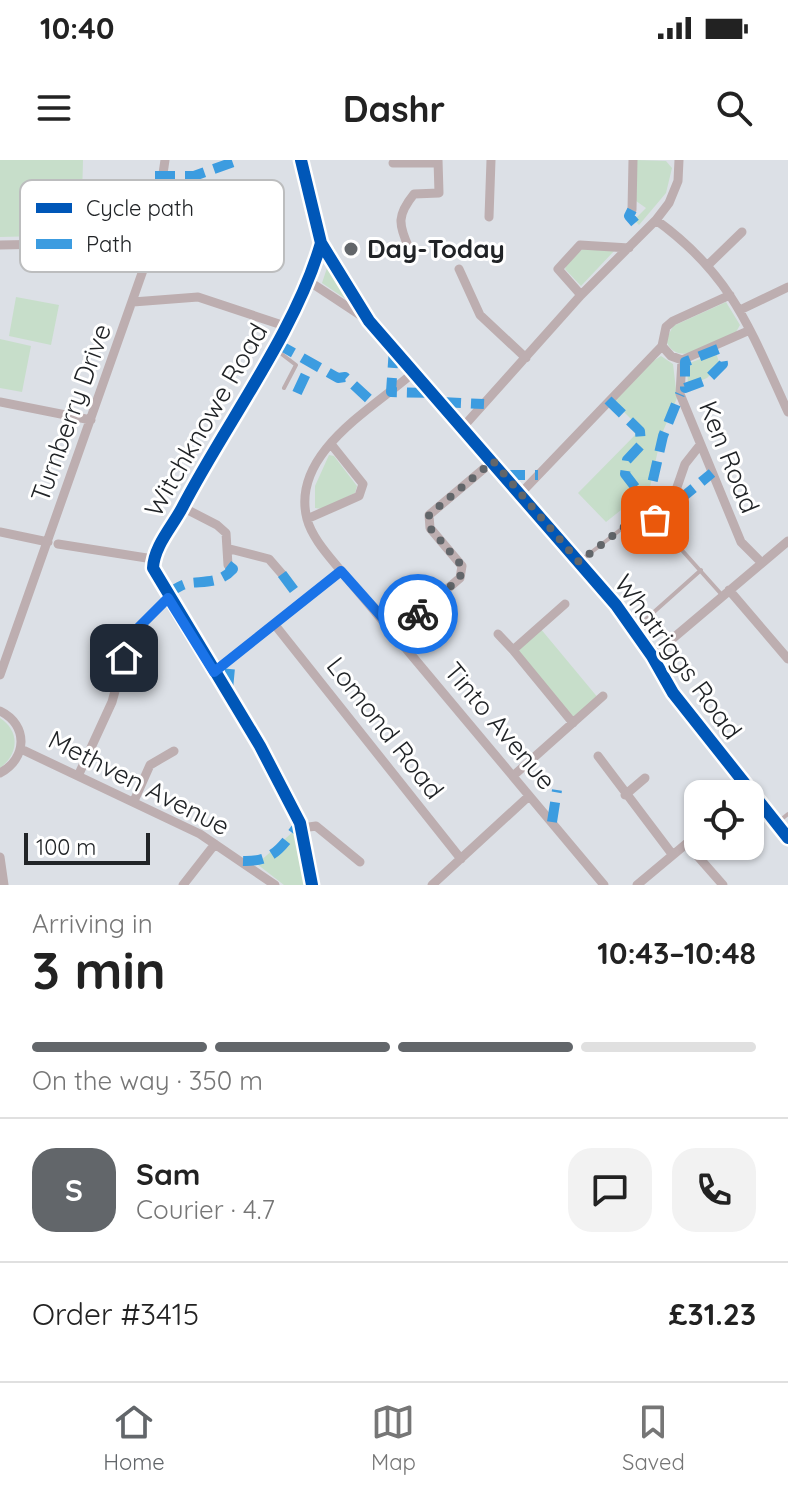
<!DOCTYPE html>
<html lang="en">
<head>
<meta charset="utf-8">
<style>
  body { margin:0; font-family:Quicksand,sans-serif; background:#f2f2f2; color:#222; height:100vh; display:flex; flex-direction:column; font-size:30px; white-space:nowrap }
  * { box-sizing:border-box; margin:0 }
  p { font-size:26px; color:#767676 }
  .icon { flex:none; width:44px; height:44px; fill:none; stroke:currentColor; stroke-width:2; stroke-linecap:round; stroke-linejoin:round }
  .map { position:relative; height:725px; overflow:hidden }
  .drawer { display:flex; flex-direction:column; background:#fff; flex:1 }
  .drawer>* { flex:none }
  .tools { position:absolute; left:684px; top:620px; display:grid; gap:16px }
  .tools a { display:grid; place-items:center; width:80px; height:80px; border-radius:16px; background:#fff; box-shadow:0 2px 6px #0004; font-size:40px }
  .scale { position:absolute; left:24px; bottom:20px; width:126px; box-sizing:border-box; padding-left:8px; border:4px solid #212427; border-top:0; font-size:22px; line-height:28px; white-space:nowrap; color:#212427; -webkit-text-stroke:6px #fff; paint-order:stroke }
  .pin { position:absolute; display:grid; place-items:center; width:68px; height:68px; color:#fff; margin:-34px; border-radius:16px; box-shadow:0 4px 12px #0006 }
  .courier { position:absolute; display:grid; place-items:center; width:80px; height:80px; margin:-40px; border:6px solid #1a73e8; border-radius:50%; background:#fff; color:#222; box-shadow:0 2px 10px #0007 }
  .overview em { font-style:normal; font-weight:800 }
  .overview div { display:flex; flex-direction:column-reverse }
  .overview { display:flex; align-items:center; justify-content:space-between; height:136px; padding:0 32px }
  h1 { font-size:52px; font-weight:800; line-height:60px }
  .bar { display:grid; grid-template-columns:repeat(4,1fr); gap:12px 8px; align-content:center; height:96px; padding:0 32px }
  .bar i { height:10px; border-radius:6px; background:#e0e0e0 }
  .bar .selected { background:#62666a }
  .bar p { grid-column:span 4 }
  .line { display:flex; align-items:center; gap:20px; padding:0 32px; border-top:2px solid #e0e0e0 }
  .line div { flex:1 }
  .round { display:grid; place-items:center; flex:none; width:84px; height:84px; border-radius:24px; background:#f2f2f2 }
  .status { display:flex; justify-content:space-between; align-items:center; height:56px; padding:0 40px; background:#fff; direction:ltr }
  .status svg { height:22px; fill:currentColor }
  header { display:flex; justify-content:space-between; align-items:center; height:104px; padding:0 32px; background:#fff; font-size:36px; font-weight:800 }
  .dock { display:flex; justify-content:space-around; align-items:center; height:112px; border-top:2px solid #e0e0e0; background:#fff; font-size:22px; color:#767676 }
  .dock a { display:grid; justify-items:center; gap:4px }
  .dock .selected { color:#62666a }
  .map>svg:first-child { display:block }
  .green { fill:#c7deca }
  .lines { fill:none; stroke-linecap:round; stroke-linejoin:round }
  .lane { stroke:#bdaeb0; stroke-width:4 }
  .street { stroke:#bdaeb0; stroke-width:9 }
  .quiet { stroke:#3c9ce0; stroke-width:10; stroke-dasharray:20 10; stroke-linecap:butt }
  .cycleway-casing { stroke:#fff; stroke-width:17 }
  .cycleway { stroke:#0057b8; stroke-width:12 }
  .done { stroke:#62666a; stroke-width:8; stroke-dasharray:0 14.4 }
  .route { stroke:#1a73e8; stroke-width:10 }
  .poi-dot { fill:#62666a; stroke:#fff; stroke-width:3 }
  .labels { text-anchor:middle; stroke-width:6; stroke-linejoin:round; paint-order:stroke }
  .poi-label { font-size:26px; font-weight:bold; fill:#212427; stroke:#fff; text-anchor:start }
  .street-label { font-size:26px; fill:#212427; stroke:#fff }
  .key { fill:#fff; stroke:#bcbdbe; stroke-width:2 }
  .key-label { font-size:22px; fill:#212427 }
</style>
</head>
<body>
<div class="status"><b>10:40</b><svg viewBox="0 0 49 12"><path d="M0 12V9h3v3zM5 12V6h3v6zM10 12V3h3v9zM15 12V0h3v12zM26 1h20v11H26zM47 4h2v5h-2z"/></svg></div>
<header><svg class="icon" aria-label="menu" viewBox="0 0 24 24"><path d="M4 6h16M4 12h16M4 18h16"/></svg>Dashr<svg class="icon" aria-label="search" viewBox="0 0 24 24"><circle cx="10" cy="10" r="6"/><path d="M15 15l6 6"/></svg></header>
<div class="map">
<svg width="788" height="725" viewBox="0 0 788 725">
  <rect width="100%" height="100%" fill="#dce0e6"/>
  <path class="green" d="M0,0H83L81,75L0,77Z
    M637,0L666,1L672,8L666,33L639,65L634,60L646,48L636,41Z
    M334,87L356,146L322,123Z
    M583,89H616L581,126L565,109L569,100Z
    M16,137L59,145L51,185L9,176Z
    M726,142L740,165L736,172C716,181 677,211 666,180L673,166Z
    M0,179L31,186L22,232L0,228Z
    M716,193L720,205L707,218L688,226L687,204Z
    M661,196L673,204L677,238L661,276L648,336L641,334L606,362L578,333L641,269L613,241L647,205Z
    M329,295L334,296L357,326L355,333L322,349L315,348V326Z
    M540,468L599,539L573,562L514,491Z
    M0,558C20,571 19,594 0,608Z
    M295,670L307,721L306,725H284L257,704Z"/>
  <g class="lines">
    <path class="lane" d="M275,189L296,205L284,228
      M580,401L646,350L722,435
      M636,468L701,410
      M778,662L788,654"/>
    <path class="street" d="M301,0L321,83L369,161L616,445L652,496L673,533L788,678
      M393,3H438
      M632,50L633,0
      M489,57L491,0
      M656,60C732,115 750,169 788,252
      M0,85L153,82
      M409,88C398,64 397,55 414,34L439,33L438,0
      M708,105L742,72
      M459,109L480,155L526,198
      M310,122L366,159
      M581,135L558,109L580,85L629,88
      M730,135L673,161L666,167L662,186L671,196L682,200L750,170
      M133,142L198,137L285,166
      M740,150L788,127
      M682,200L680,234L741,382L761,402
      M414,212C374,248 290,293 307,359C312,378 329,396 341,411L604,725
      M0,242L91,260
      M463,267L581,135L656,60L669,43L678,21L679,0
      M676,330L685,304L700,285
      M521,333L662,186
      M182,347L217,365L226,373L228,405
      M307,359L359,336L363,324L331,284
      M0,372L48,382
      M58,384L153,399
      M230,389L269,399L282,414
      M729,430L788,499
      M565,444L513,490L573,563
      M275,465L461,699
      M396,473L460,418L462,406L430,368L429,355L493,301
      M498,474L513,490
      M652,496L788,381
      M214,512L341,411
      M0,515L153,82L165,0
      M0,551C29,565 27,599 0,613
      M21,589L200,674L275,725
      M598,596L672,694
      M78,616L112,542L130,476L168,438
      M513,616L603,536
      M625,635L645,618
      M134,641L150,605L174,591
      M302,668L316,666L360,702
      M687,684L723,725
      M0,697L4,725
      M183,725L215,684
      M312,725L300,663L260,586L153,408C154,386 172,367 182,348C226,263 295,173 321,83
      M432,725L529,636
      M637,725L698,674"/>
    <path class="quiet" d="M155,16H194L239,0
      M632,50L629,56L635,63
      M276,183L338,218L345,217L370,240
      M394,188L391,232L432,233
      M718,189L685,202V228L707,220L723,204L722,197
      M297,233L311,203
      M608,240L640,271L641,285L627,300L625,314L648,344
      M441,242L484,244
      M505,315H538
      M646,350L663,276L680,234
      M655,360L712,313
      M282,414L302,441
      M166,434C174,430 182,424 190,423C208,421 220,423 233,409L228,405
      M228,529L231,497
      M552,662L557,630
      M243,701C275,702 282,686 300,663"/>
    <g class="cycleway-casing">
      <path id="cycleway" d="M301,0L321,83L369,161L616,445L652,496L673,533L788,678
        M312,725L300,663L260,586L153,408C154,386 172,367 182,348C226,263 295,173 321,83"/>
    </g>
    <use href="#cycleway" class="cycleway"/>
  </g>
  <g class="lines">
    <path class="done" d="M418,454L460,418L462,406L430,368L429,355L493,301L579,402L646,350L655,360"/>
    <path class="route" d="M124,498L130,476L168,438L214,512L341,411L396,473L418,454"/>
  </g>
  <circle class="poi-dot" cx="351" cy="89" r="8"/>
  <g class="labels">
    <g class="poi-label">
      <text x="367" y="98">Day-Today</text>
    </g>
    <g class="street-label">
      <text transform="translate(71 253) rotate(-70)" y="9">Turnberry Drive</text>
      <text transform="translate(206 260) rotate(-60)" y="9">Witchknowe Road</text>
      <text transform="translate(729 297) rotate(68)" y="9">Ken Road</text>
      <text transform="translate(678 497) rotate(54)" y="9">Whatriggs Road</text>
      <text transform="translate(500 566) rotate(50)" y="9">Tinto Avenue</text>
      <text transform="translate(385 568) rotate(52)" y="9">Lomond Road</text>
      <text transform="translate(139 623) rotate(27)" y="9">Methven Avenue</text>
    </g>
  </g>
  <rect x="20" y="20" width="264" height="92" rx="12" class="key"/>
  <rect x="36" y="43" width="36" height="10" fill="#0057b8"/>
  <rect x="36" y="79" width="36" height="10" fill="#3c9ce0"/>
  <g class="key-label">
    <text x="86" y="56">Cycle path</text>
    <text x="86" y="92">Path</text>
  </g>
</svg>
<div class="tools">
<a><svg class="icon" aria-label="locate" viewBox="0 0 24 24"><circle cx="12" cy="12" r="6"/><path d="M12 2v4M12 18v4M2 12h4M18 12h4"/></svg></a>
</div>
<div class="scale">100 m</div>
<div class="pin" style="left:655px;top:360px;background:#ea580c"><svg class="icon" aria-label="bag" viewBox="0 0 24 24"><path d="M5 8h14l-1 12H6zM9 8a3 3 0 0 1 6 0"/></svg></div>
<div class="pin" style="left:124px;top:498px;background:#1f2937"><svg class="icon" aria-label="home" viewBox="0 0 24 24"><path d="M3 11l9-7 9 7M6 9v11h12V9"/></svg></div>
<div class="courier" style="left:418px;top:454px"><svg class="icon" aria-label="bike" viewBox="0 0 24 24"><circle cx="6" cy="16" r="4"/><circle cx="18" cy="16" r="4"/><path d="M6 16l4-8h5l3 8M10 8l3 8H6M13 5h3"/></svg></div>
</div>
<section class="drawer">
<div class="overview"><div><h1>3 min</h1><p>Arriving in</p></div><em>10:43–10:48</em></div>
<div class="bar"><i class="selected"></i><i class="selected"></i><i class="selected"></i><i></i><p>On the way · 350 m</p></div>
<div class="line" style="height:144px"><b class="round" style="background:#62666a;color:#fff">S</b><div><b>Sam</b><p>Courier · 4.7</p></div><a class="round"><svg class="icon" aria-label="chat" viewBox="0 0 24 24"><path d="M4 5h16v11H9l-5 4z"/></svg></a><a class="round"><svg class="icon" aria-label="phone" viewBox="0 0 24 24"><path d="M5 4h4l2 5-3 2q2 4 5 5l2-3 5 2v4C11 20 4 13 5 4z"/></svg></a></div>
<div class="line" style="height:104px"><div>Order #3415</div><b>£31.23</b></div>
</section>
<nav class="dock">
<a class="selected"><svg class="icon" aria-label="home" viewBox="0 0 24 24"><path d="M3 11l9-7 9 7M6 9v11h12V9"/></svg>Home</a>
<a><svg class="icon" aria-label="map" viewBox="0 0 24 24"><path d="M3 6l6-2 6 2 6-2v14l-6 2-6-2-6 2zM9 4v14M15 6v14"/></svg>Map</a>
<a><svg class="icon" aria-label="saved" viewBox="0 0 24 24"><path d="M7 4h10v16l-5-4-5 4z"/></svg>Saved</a>
</nav>
</body>
</html>
